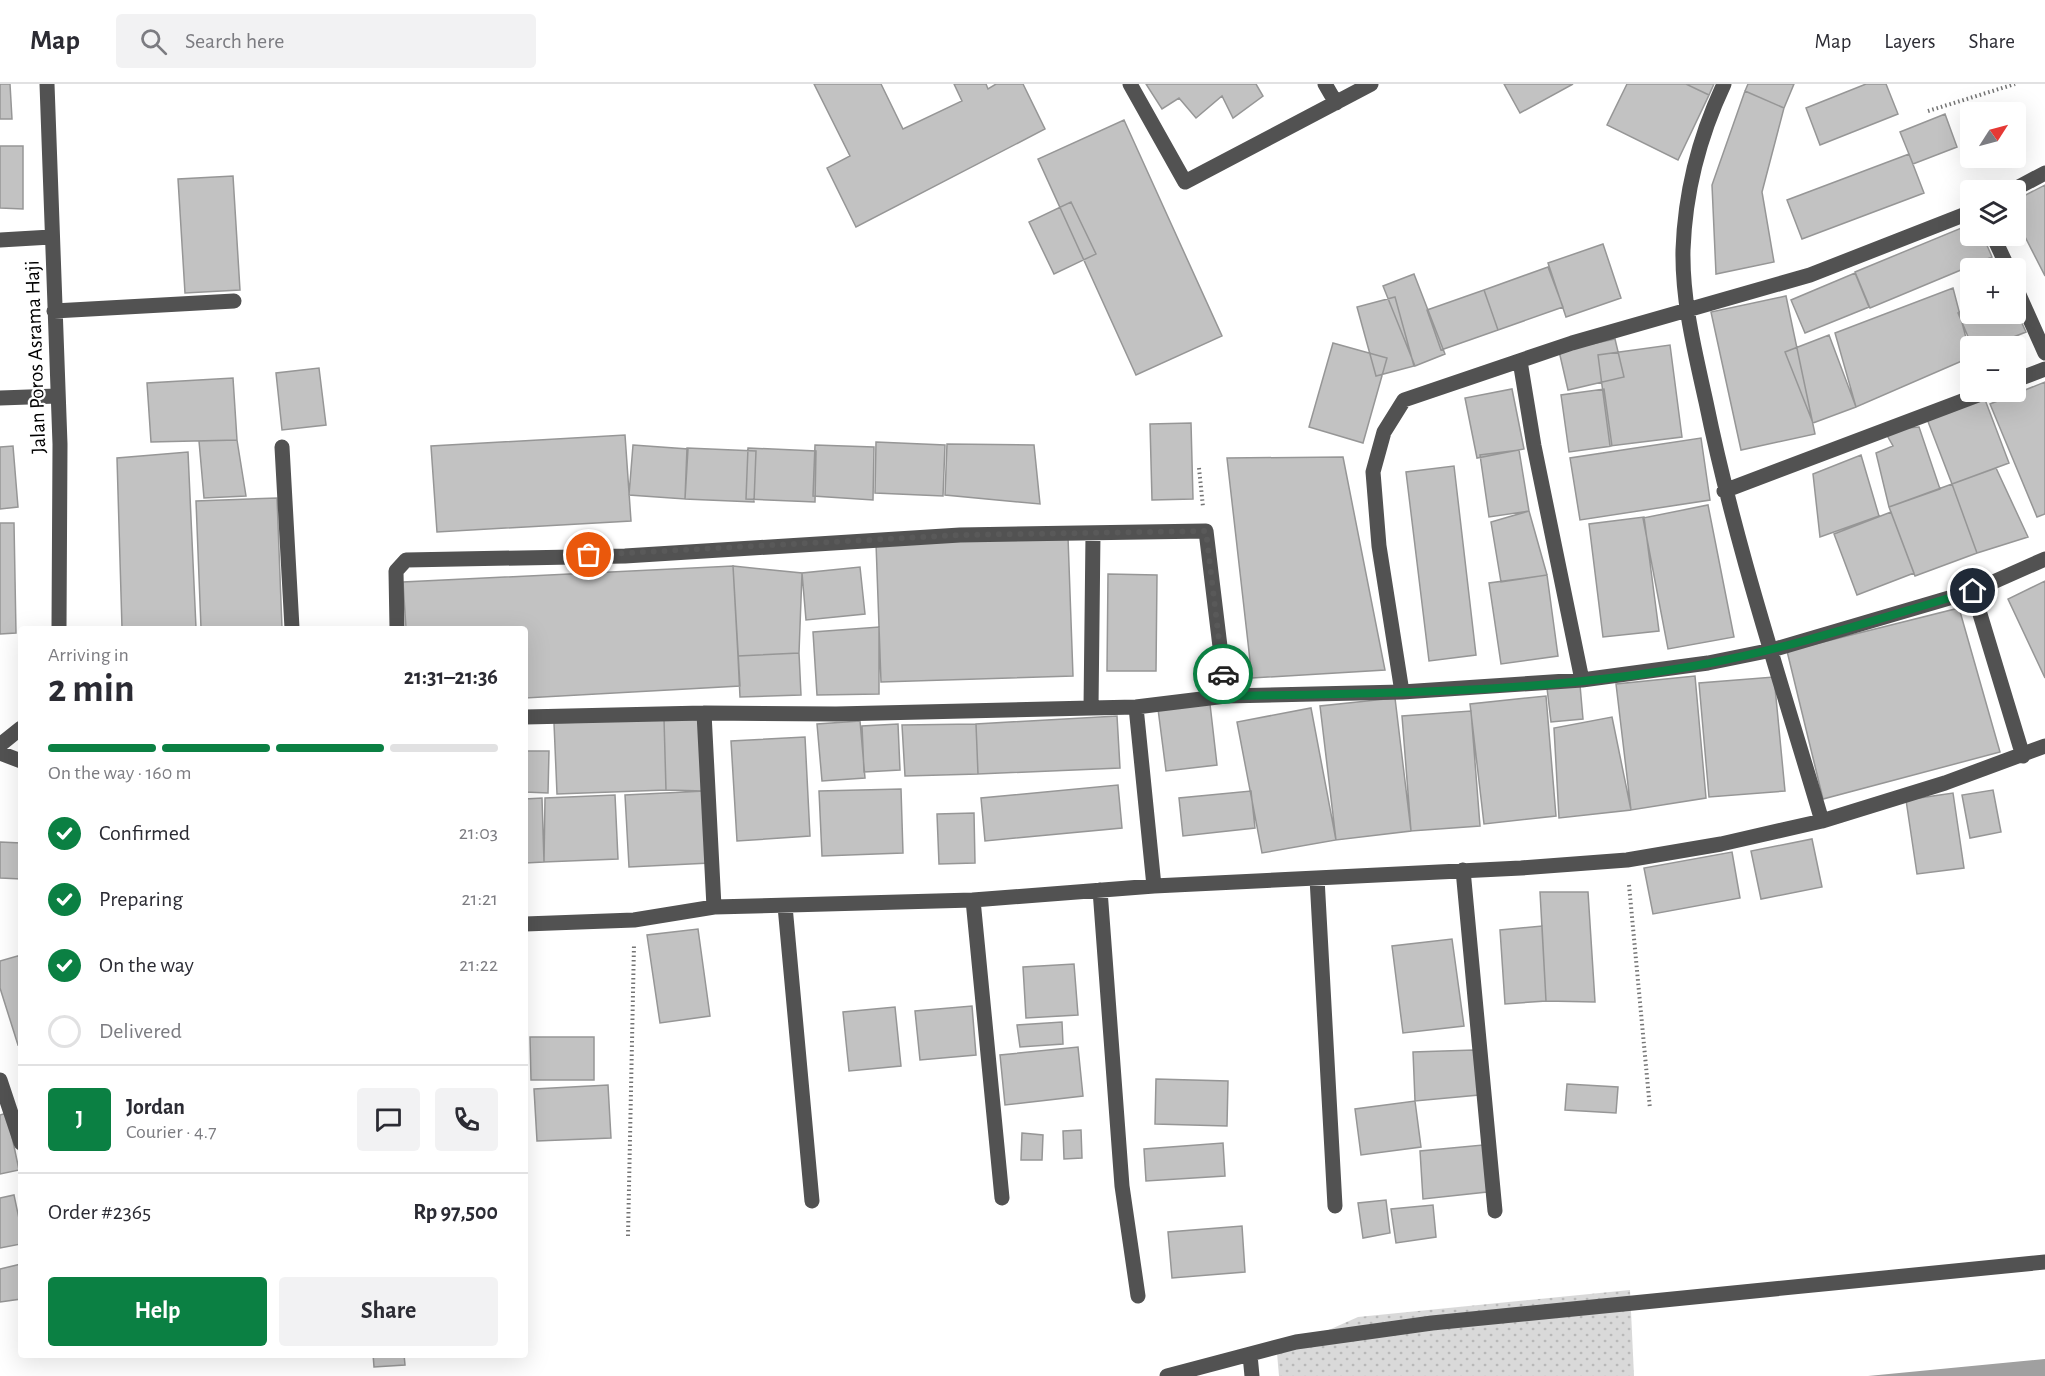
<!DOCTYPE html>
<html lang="en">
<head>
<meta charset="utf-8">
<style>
  body { margin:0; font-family:"Alegreya Sans",sans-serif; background:#f2f2f3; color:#2b2b33; height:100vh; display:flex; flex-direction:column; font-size:22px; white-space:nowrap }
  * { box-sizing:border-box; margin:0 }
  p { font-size:20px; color:#7c7c81 }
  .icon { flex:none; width:33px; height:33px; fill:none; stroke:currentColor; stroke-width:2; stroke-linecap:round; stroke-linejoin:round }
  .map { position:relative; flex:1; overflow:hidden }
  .sheet { position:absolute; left:18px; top:542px; width:510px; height:732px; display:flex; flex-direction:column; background:#fff; border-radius:6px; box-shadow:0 6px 24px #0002 }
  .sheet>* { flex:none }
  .needle { width:39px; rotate:54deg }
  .controls { position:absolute; left:1960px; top:18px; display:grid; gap:12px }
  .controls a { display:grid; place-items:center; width:66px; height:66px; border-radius:6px; background:#fff; box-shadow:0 6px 24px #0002; font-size:30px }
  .pin { position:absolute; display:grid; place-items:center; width:51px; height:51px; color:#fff; margin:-26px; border:3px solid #fff; border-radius:50%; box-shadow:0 2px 6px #0007 }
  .courier { position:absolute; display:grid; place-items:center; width:60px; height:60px; margin:-30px; border:4px solid #0b8043; border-radius:50%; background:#fff; color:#222; box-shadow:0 2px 8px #0007 }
  .overview em { font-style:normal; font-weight:700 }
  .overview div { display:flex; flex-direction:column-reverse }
  .overview { display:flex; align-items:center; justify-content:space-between; height:102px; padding:0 30px }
  h1 { font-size:39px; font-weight:700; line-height:45px }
  .bar { display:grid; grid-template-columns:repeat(4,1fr); gap:9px 6px; align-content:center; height:72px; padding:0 30px }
  .bar i { height:8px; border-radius:4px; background:#e1e1e2 }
  .bar .selected { background:#0b8043 }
  .bar p { grid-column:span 4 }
  .line { display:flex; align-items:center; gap:15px; padding:0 30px; border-top:2px solid #e1e1e2 }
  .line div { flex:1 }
  .round { display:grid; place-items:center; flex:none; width:63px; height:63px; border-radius:6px; background:#f2f2f3 }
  ol { padding:0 30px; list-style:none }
  li { display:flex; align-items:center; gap:18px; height:66px }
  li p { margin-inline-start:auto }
  li .icon { padding:6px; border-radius:50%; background:#0b8043; color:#fff; stroke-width:4 }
  li:last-child { color:#7c7c81 }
  li i { width:33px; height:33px; border:3px solid #e1e1e2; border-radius:50% }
  .primary-button { display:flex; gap:12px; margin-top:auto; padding:12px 30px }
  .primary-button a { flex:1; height:69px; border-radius:6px; background:#0b8043; color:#fff; font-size:24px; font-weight:700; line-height:69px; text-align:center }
  .primary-button a+a { background:#f2f2f3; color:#2b2b33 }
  header { display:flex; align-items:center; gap:36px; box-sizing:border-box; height:84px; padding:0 30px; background:#fff; border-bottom:2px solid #e1e1e2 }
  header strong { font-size:28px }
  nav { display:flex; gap:33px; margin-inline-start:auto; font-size:21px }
  .search { width:420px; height:54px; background:#f2f2f3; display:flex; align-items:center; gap:15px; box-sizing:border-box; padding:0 21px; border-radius:6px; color:#7c7c81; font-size:22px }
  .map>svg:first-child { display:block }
  .grass { fill:url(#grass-dots) }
  .water { fill:#a0a0a0 }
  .building { fill:#c2c2c2; stroke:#969696; stroke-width:1.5 }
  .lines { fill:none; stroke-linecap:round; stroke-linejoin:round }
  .path { stroke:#747474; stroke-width:4; stroke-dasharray:1.5 3; stroke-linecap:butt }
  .minor { stroke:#525252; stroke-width:15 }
  .done { stroke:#595959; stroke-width:6; stroke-dasharray:0 10.8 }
  .route { stroke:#0b8043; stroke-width:8 }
  .labels { text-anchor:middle; stroke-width:4.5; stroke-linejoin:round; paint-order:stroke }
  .street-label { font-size:21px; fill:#000; stroke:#fff }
</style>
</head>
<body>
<header>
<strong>Map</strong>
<div class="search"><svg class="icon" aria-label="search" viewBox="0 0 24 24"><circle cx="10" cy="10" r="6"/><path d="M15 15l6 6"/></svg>Search here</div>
<nav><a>Map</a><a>Layers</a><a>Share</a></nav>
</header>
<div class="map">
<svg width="2045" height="1292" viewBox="0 0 2045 1292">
  <defs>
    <pattern id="grass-dots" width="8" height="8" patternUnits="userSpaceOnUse" patternTransform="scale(1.5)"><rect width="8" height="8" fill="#d9d9d9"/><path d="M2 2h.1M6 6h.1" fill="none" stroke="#b8b8b8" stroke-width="1.8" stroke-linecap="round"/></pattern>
  </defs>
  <rect width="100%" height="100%" fill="#fff"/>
  <path class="grass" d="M1630,1206L1634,1292H1279L1277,1269L1358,1233Z"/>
  <path class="water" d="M2045,1275V1292H1868Z"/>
  <path class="building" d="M0,0H10L12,35H0Z
    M814,0H881L903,45L962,17L954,0H986L988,5L996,0H1023L1045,45L856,143L827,84L850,72Z
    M1146,0H1256L1263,12L1233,34L1222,12L1196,34L1179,14L1162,25Z
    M1504,0H1573L1520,29Z
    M1627,0H1686L1709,11L1678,76L1607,41Z
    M1686,0H1714L1709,11Z
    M1748,0H1794L1784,24L1745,7Z
    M1866,0H1886L1898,30L1820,61L1806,24Z
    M1745,7L1784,24L1762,108L1774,178L1716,190L1712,101Z
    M1945,30L1957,63L1913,80L1900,48Z
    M1124,36L1222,252L1136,291L1038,75Z
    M0,62H23V125L0,124Z
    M1909,70L1924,109L1802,155L1787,116Z
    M233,92L240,206L185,209L178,95Z
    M2045,101V192L2016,135V116Z
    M1071,118L1096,170L1054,190L1029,138Z
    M1971,140V152H1983L1992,173L1870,224L1855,188Z
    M1603,160L1621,214L1566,233L1548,179Z
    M1548,183L1563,223L1498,246L1484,206Z
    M1855,189L1869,223L1805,249L1791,216Z
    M1414,190L1445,270L1415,282L1383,202Z
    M1953,204L1971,273L1856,323L1835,249Z
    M1484,206L1498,246L1441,266L1427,226Z
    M1786,212L1815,350L1741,366L1711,228Z
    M1395,213L1414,282L1376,292L1357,223Z
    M1971,224V230H2016V226L2026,248L1991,262H1972L1958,229Z
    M1829,251L1856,323L1813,339L1785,268Z
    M1615,255L1624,293L1568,306L1559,267Z
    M1333,259L1387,274L1363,359L1309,343Z
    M1670,261L1682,353L1610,362L1598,271Z
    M319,284L326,341L282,346L276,289Z
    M233,294L237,356L151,358L147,299Z
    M2045,298V430L2037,433L1990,320Z
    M1512,305L1524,365L1477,374L1465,314Z
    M1604,305L1612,362L1569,368L1561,311Z
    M1984,313L2009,379L1952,400L1927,335Z
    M1191,339L1193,415L1152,416L1150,340Z
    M1919,343L1940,405L1889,423L1876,369L1893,362L1884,346Z
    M625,351L631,437L437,448L431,362Z
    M1701,354L1710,416L1580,436L1570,374Z
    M237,356L246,412L204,414L199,357Z
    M876,358L945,361L943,412L875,409Z
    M947,360L1034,361L1040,420L945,411Z
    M633,361L688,365L685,415L629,411Z
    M815,361L874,363L873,416L813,412Z
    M13,362L18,423L0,425V363Z
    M687,364L756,367L754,418L685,415Z
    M748,364L816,367L815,418L746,415Z
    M1519,366L1529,427L1489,433L1480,371Z
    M188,368L196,544H122L117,374Z
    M1861,371L1879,432L1820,453L1813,390Z
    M1343,373L1385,586L1252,594L1227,374Z
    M1454,382L1476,571L1429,577L1406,388Z
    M1996,384L2028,453L1977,469L1952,400Z
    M1952,400L1977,469L1915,492L1889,423Z
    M277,414L282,544H201L196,417Z
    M1708,421L1734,553L1668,565L1643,434Z
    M1529,427L1547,491L1501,498L1491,438Z
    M1891,428L1914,489L1857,511L1834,450Z
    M1644,433L1659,547L1603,553L1589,440Z
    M0,439H14L16,549L0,550Z
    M1068,453L1073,592L881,598L876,459Z
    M733,482L740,602L525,614V544H406L403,498Z
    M733,482L802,489L799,569L738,572Z
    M860,483L865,530L806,536L802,489Z
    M1108,490L1157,491L1156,587H1107Z
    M1547,491L1558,572L1501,580L1489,499Z
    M2045,497V594L2008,515Z
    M1959,524L2000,668L1823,715L1787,567Z
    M879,543V610L817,611L813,548Z
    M799,569L801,611L740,613L738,572Z
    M1695,592L1706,714L1631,726L1616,600Z
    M1774,593L1785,707L1709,713L1699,599Z
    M1580,601L1583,635L1551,638L1547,604Z
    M1546,612L1556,732L1484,740L1470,620Z
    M1395,614L1411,747L1336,756L1320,622Z
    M1210,620L1217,681L1166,687L1158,625Z
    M1311,624L1336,756L1262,769L1237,638Z
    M1471,627L1480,742L1411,747L1402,632Z
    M1117,632L1120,684L978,690L976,640Z
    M1612,633L1631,726L1559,734L1554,644Z
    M664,635L699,636L705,707L666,706Z
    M664,635L666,706L557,710L554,639Z
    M860,637L865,694L822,697L817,640Z
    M898,640L900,686L864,688L862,642Z
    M976,640L978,690L905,692L902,641Z
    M805,653L810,752L737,757L731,657Z
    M525,667H549L548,709L525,708Z
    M1118,701L1122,744L985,757L981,714Z
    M901,705L903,769L822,772L819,707Z
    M1993,706L2001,748L1970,754L1962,711Z
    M705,707L710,779L629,783L625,711Z
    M1251,707L1255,744L1183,752L1179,714Z
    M1953,709L1964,784L1917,790L1906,716Z
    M615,711L618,775L544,778L545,714Z
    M542,714L544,778L525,779V715Z
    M974,729L975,779L939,780L937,730Z
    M1812,755L1822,803L1761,815L1751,767Z
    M0,758L21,759V795L0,794Z
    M1732,768L1740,814L1653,830L1644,784Z
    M1540,808H1588L1595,918L1546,917Z
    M1542,842L1546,917L1505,920L1500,846Z
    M698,845L710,932L660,939L647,851Z
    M1452,855L1464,942L1403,949L1392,862Z
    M21,871V960L18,961L0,904V877Z
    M1074,880L1078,931L1026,934L1023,883Z
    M972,922L976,971L920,976L915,927Z
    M895,923L901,982L849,987L843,928Z
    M1062,938L1063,960L1020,963L1017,941Z
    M530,953H594V996H531Z
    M1078,963L1083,1012L1005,1021L1000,971Z
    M1474,966L1479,1011L1415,1017L1413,968Z
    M1156,995L1228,997L1227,1042L1155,1040Z
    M1567,1000L1618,1003L1616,1029L1565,1026Z
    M608,1001L611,1054L537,1057L534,1005Z
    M1415,1017L1421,1063L1361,1071L1355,1025Z
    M7,1029L19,1086L0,1090V1031Z
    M1081,1046L1082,1074L1064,1075L1063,1047Z
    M1022,1049L1043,1051L1042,1076H1021Z
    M1223,1059L1225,1092L1146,1097L1144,1065Z
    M1483,1061L1487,1108L1423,1115L1420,1067Z
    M14,1111L21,1144V1160L0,1164V1114Z
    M1386,1116L1390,1149L1363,1154L1358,1119Z
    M1433,1121L1436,1153L1396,1159L1391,1125Z
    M1242,1142L1245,1188L1172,1194L1168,1148Z
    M21,1180V1215L0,1218V1185Z
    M373,1270H404L405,1281L374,1283Z"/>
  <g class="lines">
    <path class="path" d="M1928,27L2015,0
      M1199,384L1203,423
      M1629,801L1650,1025
      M628,1152L634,860"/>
    <path class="minor" d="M47,0L60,360L59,544
      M1130,0L1185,98L1371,0
      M1325,0L1336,19
      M1724,0C1700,51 1685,109 1683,166C1682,217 1695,268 1706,318C1735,460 1781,598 1822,737
      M2013,106L2045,89
      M1993,152L2008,184
      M0,156L51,153
      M2016,204L2045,269
      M54,227L234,217
      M1520,277L1534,362L1582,596
      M2016,296L2045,285
      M0,314L57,312
      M282,363L292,544
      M1724,407L1986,308
      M1973,507L2023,672
      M397,544L396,487L406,476L625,472L960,451L1206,447L1226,612
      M1402,608L1379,462L1373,388L1384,348L1404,316L1572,259L1810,191L1971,128
      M1136,623L1154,802
      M1091,624L1093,450
      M704,629L714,823
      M525,633L704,629L836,630L1091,624L1136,623L1226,612L1402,608L1582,596L1708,579L1772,566L1973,507L2045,475
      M0,661L21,644
      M0,669L21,677
      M1463,786L1495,1127
      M1317,794L1335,1122
      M1100,806L1122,1102L1138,1212
      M973,816L1002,1114
      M785,822L812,1117
      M525,840L634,836L714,823L973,816L1154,802L1521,784L1627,776L1721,760L1822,737L1945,699L2045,662
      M0,996L21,1059
      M1250,1271L1252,1292
      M1167,1292L1296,1258L1432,1239L2045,1178"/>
  </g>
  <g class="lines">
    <path class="done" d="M589,471L960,451L1206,447L1223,590"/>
    <path class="route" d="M1223,590L1226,612C1386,609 1551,609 1710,579C1799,562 1886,532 1973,507"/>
  </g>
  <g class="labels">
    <g class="street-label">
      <text transform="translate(35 273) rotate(-92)" y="7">Jalan Poros Asrama Haji</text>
    </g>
  </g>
</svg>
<div class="controls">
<a><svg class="needle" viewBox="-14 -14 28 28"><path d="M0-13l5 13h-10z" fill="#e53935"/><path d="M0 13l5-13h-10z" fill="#7c7c81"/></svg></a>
<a><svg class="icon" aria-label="layers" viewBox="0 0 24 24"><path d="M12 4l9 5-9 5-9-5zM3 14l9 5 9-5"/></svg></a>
<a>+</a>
<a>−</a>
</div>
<div class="pin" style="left:589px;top:471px;background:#ea580c"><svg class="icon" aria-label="bag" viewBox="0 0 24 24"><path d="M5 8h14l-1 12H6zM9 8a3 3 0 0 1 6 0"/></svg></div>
<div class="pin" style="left:1973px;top:507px;background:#1f2937"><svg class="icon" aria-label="home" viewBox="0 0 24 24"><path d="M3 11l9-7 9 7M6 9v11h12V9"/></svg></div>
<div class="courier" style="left:1223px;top:590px"><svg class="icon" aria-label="car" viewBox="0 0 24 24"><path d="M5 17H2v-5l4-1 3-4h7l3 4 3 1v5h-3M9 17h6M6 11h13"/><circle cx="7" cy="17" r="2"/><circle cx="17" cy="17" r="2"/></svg></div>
<section class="sheet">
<div class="overview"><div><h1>2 min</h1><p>Arriving in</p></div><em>21:31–21:36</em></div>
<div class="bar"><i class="selected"></i><i class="selected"></i><i class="selected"></i><i></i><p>On the way · 160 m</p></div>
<ol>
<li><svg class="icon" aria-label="check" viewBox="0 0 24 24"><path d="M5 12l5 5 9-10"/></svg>Confirmed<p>21:03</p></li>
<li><svg class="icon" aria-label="check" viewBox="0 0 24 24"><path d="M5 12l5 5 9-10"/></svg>Preparing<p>21:21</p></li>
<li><svg class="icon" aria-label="check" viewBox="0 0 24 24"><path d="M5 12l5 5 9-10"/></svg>On the way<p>21:22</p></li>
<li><i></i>Delivered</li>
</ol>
<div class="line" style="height:108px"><b class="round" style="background:#0b8043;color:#fff">J</b><div><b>Jordan</b><p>Courier · 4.7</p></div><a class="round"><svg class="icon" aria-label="chat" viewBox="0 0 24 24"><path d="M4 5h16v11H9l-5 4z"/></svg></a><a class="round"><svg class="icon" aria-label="phone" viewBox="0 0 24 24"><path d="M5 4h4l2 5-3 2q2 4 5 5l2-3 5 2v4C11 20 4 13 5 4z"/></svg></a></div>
<div class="line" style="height:78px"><div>Order #2365</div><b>Rp 97,500</b></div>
<div class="primary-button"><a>Help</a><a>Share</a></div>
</section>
</div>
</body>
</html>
